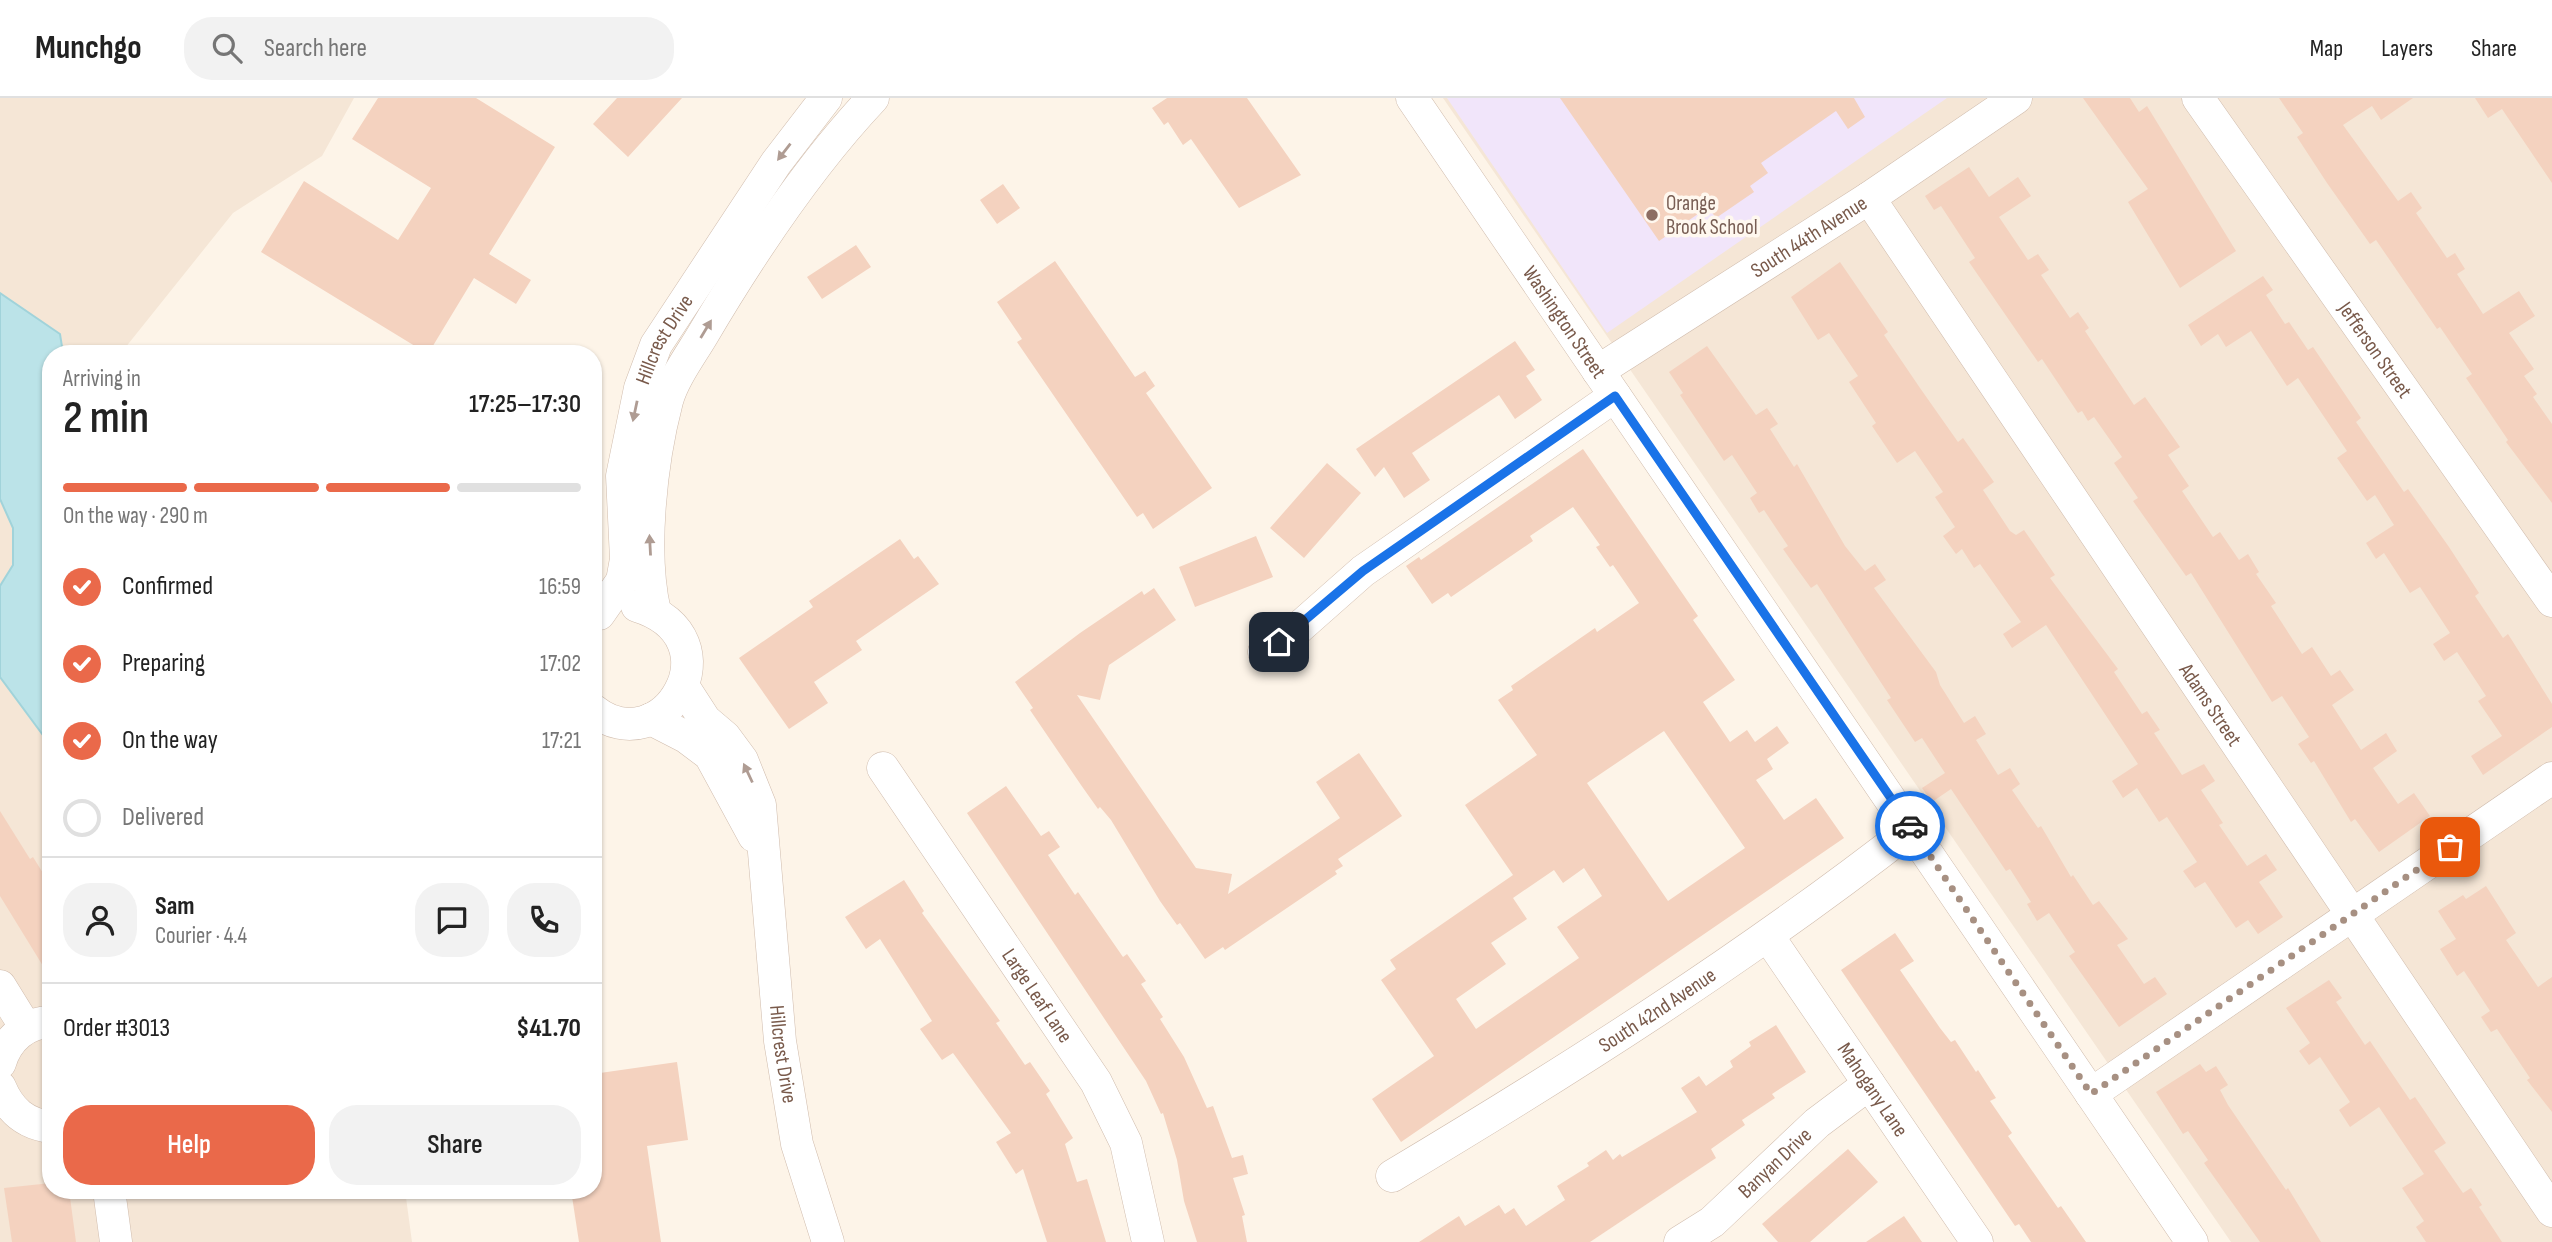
<!DOCTYPE html>
<html lang="en">
<head>
<meta charset="utf-8">
<style>
  body { margin:0; font-family:"Sofia Sans Condensed",sans-serif; background:#f2f2f2; color:#222; height:100vh; display:flex; flex-direction:column; font-size:26px; white-space:nowrap }
  * { box-sizing:border-box; margin:0 }
  p { font-size:23px; color:#767676 }
  .icon { flex:none; width:38px; height:38px; fill:none; stroke:currentColor; stroke-width:2; stroke-linecap:round; stroke-linejoin:round }
  .map { position:relative; flex:1; overflow:hidden }
  .side { position:absolute; left:42px; top:247px; width:560px; height:854px; display:flex; flex-direction:column; background:#fff; border-radius:28px; box-shadow:0 2px 5px #0004 }
  .side>* { flex:none }
  .pin { position:absolute; display:grid; place-items:center; width:60px; height:60px; color:#fff; margin:-30px; border-radius:14px; box-shadow:0 4px 10px #0006 }
  .courier { position:absolute; display:grid; place-items:center; width:70px; height:70px; margin:-35px; border:5px solid #1a73e8; border-radius:50%; background:#fff; color:#222; box-shadow:0 2px 9px #0007 }
  .head em { font-style:normal; font-weight:600 }
  .head div { display:flex; flex-direction:column-reverse }
  .head { display:flex; align-items:center; justify-content:space-between; height:119px; padding:0 21px }
  h1 { font-size:46px; font-weight:600; line-height:52px }
  .bar { display:grid; grid-template-columns:repeat(4,1fr); gap:10px 7px; align-content:center; height:84px; padding:0 21px }
  .bar i { height:9px; border-radius:5px; background:#e0e0e0 }
  .bar .on { background:#ea694a }
  .bar p { grid-column:span 4 }
  .line { display:flex; align-items:center; gap:18px; padding:0 21px; border-top:2px solid #e0e0e0 }
  .line div { flex:1 }
  .round { display:grid; place-items:center; flex:none; width:74px; height:74px; border-radius:28px; background:#f2f2f2 }
  ol { padding:0 21px; list-style:none }
  li { display:flex; align-items:center; gap:21px; height:77px }
  li p { margin-inline-start:auto }
  li .icon { padding:7px; border-radius:50%; background:#ea694a; color:#fff; stroke-width:4 }
  li:last-child { color:#767676 }
  li i { width:38px; height:38px; border:4px solid #e0e0e0; border-radius:50% }
  .action { display:flex; gap:14px; margin-top:auto; padding:14px 21px }
  .action a { flex:1; height:80px; border-radius:28px; background:#ea694a; color:#fff; font-size:28px; font-weight:600; line-height:80px; text-align:center }
  .action a+a { background:#f2f2f2; color:#222 }
  header { display:flex; align-items:center; gap:42px; box-sizing:border-box; height:98px; padding:0 35px; background:#fff; border-bottom:2px solid #e0e0e0 }
  header strong { font-size:33px }
  nav { display:flex; gap:38px; margin-inline-start:auto; font-size:24px }
  .search { width:490px; height:63px; background:#f2f2f2; display:flex; align-items:center; gap:18px; box-sizing:border-box; padding:0 24px; border-radius:28px; color:#767676; font-size:26px }
  .map>svg:first-child { display:block }
  .residential { fill:#f5e6d6 }
  .education { fill:#f1e5fa }
  .water { fill:#bbe3e8; stroke:#a1d3da; stroke-width:2 }
  .building { fill:#f4d2bf; fill-rule:evenodd }
  .lines { fill:none; stroke-linecap:round; stroke-linejoin:round }
  .minor-casing { stroke:#d0bcad; stroke-width:33 }
  .minor { stroke:#fff; stroke-width:32 }
  .oneway { fill:#af9c93 }
  .done { stroke:#a79082; stroke-width:7; stroke-dasharray:0 12.6 }
  .route { stroke:#1a73e8; stroke-width:9 }
  .education-dot { fill:#8d6e63; stroke:#fff8ef; stroke-width:2.5 }
  .labels { text-anchor:middle; stroke-width:7; stroke-linejoin:round; paint-order:stroke }
  .education-label { font-size:21px; fill:#785e54; stroke:#fff8ef; text-anchor:start }
  .street-label { font-size:21px; fill:#795a4b; stroke:#fff8ef }
</style>
</head>
<body>
<header>
<strong>Munchgo</strong>
<div class="search"><svg class="icon" aria-label="search" viewBox="0 0 24 24"><circle cx="10" cy="10" r="6"/><path d="M15 15l6 6"/></svg>Search here</div>
<nav><a>Map</a><a>Layers</a><a>Share</a></nav>
</header>
<div class="map">
<svg width="2552" height="1144" viewBox="0 0 2552 1144">
  <rect width="100%" height="100%" fill="#fdf4e8"/>
  <path class="residential" d="M0,0H354L322,58L233,115L121,255L51,256V1092H405L412,1144H0Z
    M1443,0H2552V1144H2231Z"/>
  <path class="education" d="M1447,0H1947L1607,235Z"/>
  <path class="water" d="M0,195L60,236L63,255L51,256V648L0,579V488L13,467V430L0,401Z"/>
  <path class="building" d="M378,0H476L555,49L489,156L531,182L516,206L474,180L428,256L261,154L304,83L398,142L431,90L352,41Z
    M617,0H682L628,59L593,26Z
    M1167,0H1247L1301,77L1239,110L1191,41L1183,47L1168,24L1164,27L1152,10Z
    M1560,0H1854L1865,19L1848,31L1836,13L1761,65L1768,75L1750,88L1754,94L1716,120L1708,109L1659,143Z
    M2083,0H2130L2139,14L2147,8L2236,153L2180,190L2128,104L2148,91Z
    M2279,0H2413L2381,22L2372,8L2343,27L2398,103L2411,94L2422,110L2416,115L2447,160L2455,155L2465,171L2457,176L2483,216L2519,193L2535,218L2509,235L2534,271L2524,278L2537,296L2533,299L2552,326V405L2506,344L2508,342L2466,280L2472,276L2440,229L2437,231L2376,142L2370,146L2327,85L2297,39L2303,35Z
    M2475,0H2552V85L2502,11L2488,20Z
    M1969,69L1989,99L2018,79L2031,98L1999,119L2028,162L2038,156L2049,172L2041,177L2070,220L2078,214L2089,230L2085,233L2134,307L2145,299L2180,349L2168,357L2189,388L2182,393L2213,439L2220,434L2239,462L2248,456L2259,474L2256,476L2276,505L2271,508L2302,556L2312,549L2331,578L2340,572L2354,592L2332,607L2361,652L2386,635L2397,653L2373,670L2398,706L2414,695L2430,718L2379,754L2355,721L2351,724L2314,663L2311,665L2298,646L2309,639L2282,598L2272,604L2191,475L2186,478L2133,403L2138,400L2114,365L2122,359L2094,319L2088,323L2082,313L2078,315L2042,261L2038,264L1969,164L1975,160L1941,108L1934,112L1925,98Z
    M1003,86L1020,110L997,126L980,102Z
    M856,147L871,169L822,201L807,179Z
    M1055,163L1135,279L1145,273L1155,288L1146,295L1212,390L1153,431L1143,415L1137,419L1017,244L1022,241L997,204Z
    M1840,164L1888,234L1884,237L1920,290L1958,344L1963,340L1994,384L1983,392L2010,433L2016,437L2024,432L2055,477L2050,480L2118,571L2114,574L2142,616L2147,613L2160,632L2154,635L2182,677L2204,666L2215,683L2201,692L2223,725L2219,727L2247,768L2266,756L2277,772L2259,784L2283,819L2258,836L2248,822L2236,830L2205,784L2195,790L2183,773L2197,764L2167,719L2159,724L2137,690L2123,700L2112,683L2138,666L2046,527L2012,550L2003,536L2021,524L1980,466L1974,470L1962,451L1956,456L1943,438L1955,429L1935,399L1943,394L1915,353L1897,365L1872,328L1876,325L1849,284L1858,278L1829,235L1818,242L1791,199Z
    M2263,178L2273,192L2266,197L2285,226L2289,224L2308,252L2313,249L2361,320L2356,324L2404,394L2408,391L2449,449L2479,495L2475,498L2503,540L2508,536L2552,606V629L2483,677L2471,658L2502,638L2478,603L2486,598L2457,554L2444,563L2433,546L2450,535L2420,489L2410,495L2384,455L2376,461L2366,445L2394,427L2375,397L2367,403L2337,360L2347,353L2298,280L2287,288L2251,233L2226,249L2218,236L2201,248L2188,227Z
    M1515,243L1535,272L1526,278L1542,302L1515,321L1499,297L1412,355L1430,382L1404,400L1384,369L1375,379L1356,351Z
    M1707,248L1756,317L1767,310L1778,326L1770,331L1794,369L1797,366L1845,448L1865,473L1875,466L1886,482L1874,490L1936,574L1940,587L1964,625L1975,618L1986,636L1976,642L1998,677L2010,670L2020,686L2012,692L2038,730L2041,728L2071,779L2073,777L2093,807L2099,803L2128,841L2117,847L2144,886L2155,879L2167,896L2119,929L2069,858L2075,854L2049,815L2037,823L2027,806L2031,804L2010,771L2006,773L1951,691L1932,704L1922,690L1945,675L1922,640L1915,644L1887,602L1891,600L1817,486L1811,490L1795,468L1783,451L1788,448L1764,412L1759,415L1750,400L1757,395L1732,357L1724,363L1680,297L1683,295L1669,274Z
    M1583,351L1698,518L1693,522L1735,582L1703,604L1730,644L1747,632L1755,644L1777,628L1789,645L1767,661L1773,671L1756,682L1784,722L1816,700L1844,740L1401,1044L1372,1001L1434,958L1381,882L1396,871L1390,862L1513,777L1465,707L1537,657L1498,602L1513,592L1511,588L1595,530L1597,534L1639,505L1613,467L1610,469L1596,449L1600,447L1573,409L1530,438L1533,443L1451,499L1448,495L1432,506L1406,468L1419,459L1421,462ZM1664,633L1745,750L1668,803L1587,685ZM1584,770L1602,798L1557,829L1579,860L1476,931L1456,901L1506,866L1491,845L1527,821L1513,800L1554,772L1563,785Z
    M1327,365L1361,395L1304,460L1270,430Z
    M1256,438L1273,479L1195,509L1179,469Z
    M900,441L914,461L918,458L939,486L856,543L862,552L814,584L828,605L789,631L739,560L813,509L809,503Z
    M1154,490L1176,522L1109,567L1100,602L1077,597L1196,770L1232,776L1228,796L1340,720L1316,684L1359,655L1402,718L1338,761L1343,768L1335,773L1337,776L1225,852L1223,849L1205,861L1180,825L1177,827L1160,803L1111,722L1100,709L1098,711L1081,687L1030,612L1033,610L1015,584L1080,535L1142,493L1144,497Z
    M1006,688L1041,738L1049,733L1060,749L1048,757L1075,797L1078,794L1123,859L1127,856L1146,883L1141,886L1163,919L1160,921L1184,959L1207,1010L1213,1008L1232,1060L1243,1057L1248,1076L1233,1080L1245,1117L1242,1118L1247,1144H1197L1184,1103L1177,1062L1163,1015L1161,1016L1146,983L967,715Z
    M0,713L30,761L33,759L51,788V881L0,798Z
    M904,782L924,813L922,815L1000,923L996,925L1025,967L1030,964L1050,993L1046,996L1073,1040L1065,1046L1077,1084L1087,1081L1106,1144H1047L1023,1071L1016,1076L996,1044L1011,1035L953,955L942,962L920,931L932,923L880,841L866,851L845,819Z
    M2486,788L2516,835L2506,842L2538,889L2552,879V1014L2527,982L2530,980L2497,931L2491,934L2481,919L2490,913L2464,873L2457,878L2440,851L2456,841L2438,813L2463,797L2466,801Z
    M1895,835L1914,863L1900,872L1940,930L1951,944L1955,942L1976,974L1978,972L1996,1000L1990,1003L2012,1035L2008,1038L2058,1110L2061,1108L2086,1144H2031L2019,1126L2015,1128L1841,872Z
    M2329,882L2342,900L2336,904L2365,947L2370,943L2410,1002L2415,999L2446,1045L2434,1053L2463,1095L2471,1090L2482,1107L2479,1109L2502,1144H2426L2416,1129L2424,1123L2402,1090L2424,1076L2379,1009L2350,1029L2339,1012L2350,1004L2320,959L2309,967L2299,953L2310,945L2286,910Z
    M1776,927L1806,974L1772,996L1775,1000L1742,1022L1745,1027L1711,1051L1716,1060L1590,1144H1419L1459,1118L1465,1128L1499,1107L1505,1116L1514,1110L1526,1128L1565,1102L1557,1088L1589,1068L1587,1065L1606,1052L1613,1062L1620,1056L1622,1059L1697,1014L1681,990L1699,978L1706,988L1733,969L1730,963L1751,948L1749,944Z
    M677,964L688,1042L647,1048L661,1144H579L571,1092H593V976Z
    M2200,966L2206,974L2216,968L2228,987L2220,992L2228,1007L2286,1092L2288,1090L2321,1144H2260L2204,1065L2208,1062L2188,1033L2183,1036L2156,994Z
    M1848,1051L1878,1084L1810,1144H1778L1762,1126Z
    M51,1085V1092H69L76,1144H12L4,1090Z
    M1904,1118L1922,1144H1866Z"/>
  <g class="lines">
    <g class="minor-casing">
      <g id="minor">
        <path id="s1" d="M1412,0L2192,1144"/>
        <path id="s2" d="M2198,0L2552,503"/>
        <path id="s3" d="M1869,100L2552,1113"/>
        <path id="s4" d="M1598,273L1869,100L2016,0"/>
        <path d="M655,514C641,454 651,364 667,303C673,281 690,258 702,238C751,155 807,70 873,0"/>
        <path id="s5" d="M599,516L622,483L626,461L622,378L640,290L656,247L776,65L826,0"/>
        <path d="M1264,554L1294,534L1363,473L1615,298"/>
        <path id="s6" d="M683,588L705,622L725,639L742,662L760,707L780,943L797,1046L828,1144"/>
        <path d="M593,612C663,668 740,540 637,508"/>
        <path d="M651,621L686,639L710,657L754,738"/>
        <path id="s7" d="M883,670L1096,984L1126,1045L1148,1144"/>
        <path id="s8" d="M1768,838L1977,1144"/>
        <path d="M0,888L26,930"/>
        <path d="M0,965C7,941 26,924 51,924"/>
        <path d="M0,989C10,1013 25,1026 51,1029"/>
        <path d="M2091,996L2552,680"/>
        <path id="s9" d="M1392,1078C1571,971 1747,859 1911,731"/>
        <path d="M109,1092L116,1144"/>
        <path id="s10" d="M1680,1144L1712,1124L1817,1025L1869,986"/>
      </g>
    </g>
    <use href="#minor" class="minor"/>
  </g>
  <defs><path id="oneway-solid" d="M-6-.8H1V-3.2L6.5 0L1 3.2V.8H-6Z" transform="scale(1.75)"/></defs>
  <g class="oneway">
    <use href="#oneway-solid" transform="translate(784 54) rotate(128)"/>
    <use href="#oneway-solid" transform="translate(706 231) rotate(-59)"/>
    <use href="#oneway-solid" transform="translate(635 313) rotate(102)"/>
    <use href="#oneway-solid" transform="translate(650 447) rotate(-93)"/>
    <use href="#oneway-solid" transform="translate(748 675) rotate(-115)"/>
  </g>
  <g class="lines">
    <path class="done" d="M1910,728L2091,996L2450,749"/>
    <path class="route" d="M1279,544L1363,473L1615,298L1910,728"/>
  </g>
  <circle class="education-dot" cx="1652" cy="117" r="7"/>
  <g class="labels">
    <g class="education-label">
      <text x="1666" y="112">Orange<tspan x="1666" dy="24">Brook School</tspan></text>
    </g>
    <g class="street-label">
      <text dy="7" stroke="none"><textPath href="#s4" startOffset="250">South 44th Avenue</textPath></text>
      <text dy="7" stroke="none"><textPath href="#s1" startOffset="271">Washington Street</textPath></text>
      <text dy="7" stroke="none"><textPath href="#s5" startOffset="290">Hillcrest Drive</textPath></text>
      <text dy="7" stroke="none"><textPath href="#s2" startOffset="308">Jefferson Street</textPath></text>
      <text dy="7" stroke="none"><textPath href="#s3" startOffset="611">Adams Street</textPath></text>
      <text dy="7" stroke="none"><textPath href="#s7" startOffset="275">Large Leaf Lane</textPath></text>
      <text dy="7" stroke="none"><textPath href="#s9" startOffset="313">South 42nd Avenue</textPath></text>
      <text dy="7" stroke="none"><textPath href="#s6" startOffset="394">Hillcrest Drive</textPath></text>
      <text dy="7" stroke="none"><textPath href="#s8" startOffset="186">Mahogany Lane</textPath></text>
      <text dy="7" stroke="none"><textPath href="#s10" startOffset="124">Banyan Drive</textPath></text>
    </g>
  </g>
</svg>
<div class="pin" style="left:2450px;top:749px;background:#ea580c"><svg class="icon" aria-label="bag" viewBox="0 0 24 24"><path d="M5 8h14l-1 12H6zM9 8a3 3 0 0 1 6 0"/></svg></div>
<div class="pin" style="left:1279px;top:544px;background:#1f2937"><svg class="icon" aria-label="home" viewBox="0 0 24 24"><path d="M3 11l9-7 9 7M6 9v11h12V9"/></svg></div>
<div class="courier" style="left:1910px;top:728px"><svg class="icon" aria-label="car" viewBox="0 0 24 24"><path d="M5 17H2v-5l4-1 3-4h7l3 4 3 1v5h-3M9 17h6M6 11h13"/><circle cx="7" cy="17" r="2"/><circle cx="17" cy="17" r="2"/></svg></div>
<section class="side">
<div class="head"><div><h1>2 min</h1><p>Arriving in</p></div><em>17:25–17:30</em></div>
<div class="bar"><i class="on"></i><i class="on"></i><i class="on"></i><i></i><p>On the way · 290 m</p></div>
<ol>
<li><svg class="icon" aria-label="check" viewBox="0 0 24 24"><path d="M5 12l5 5 9-10"/></svg>Confirmed<p>16:59</p></li>
<li><svg class="icon" aria-label="check" viewBox="0 0 24 24"><path d="M5 12l5 5 9-10"/></svg>Preparing<p>17:02</p></li>
<li><svg class="icon" aria-label="check" viewBox="0 0 24 24"><path d="M5 12l5 5 9-10"/></svg>On the way<p>17:21</p></li>
<li><i></i>Delivered</li>
</ol>
<div class="line" style="height:126px"><a class="round"><svg class="icon" aria-label="person" viewBox="0 0 24 24"><circle cx="12" cy="8" r="4"/><path d="M4 21q1-7 8-7t8 7"/></svg></a><div><b>Sam</b><p>Courier · 4.4</p></div><a class="round"><svg class="icon" aria-label="chat" viewBox="0 0 24 24"><path d="M4 5h16v11H9l-5 4z"/></svg></a><a class="round"><svg class="icon" aria-label="phone" viewBox="0 0 24 24"><path d="M5 4h4l2 5-3 2q2 4 5 5l2-3 5 2v4C11 20 4 13 5 4z"/></svg></a></div>
<div class="line" style="height:91px"><div>Order #3013</div><b>$41.70</b></div>
<div class="action"><a>Help</a><a>Share</a></div>
</section>
</div>
</body>
</html>
